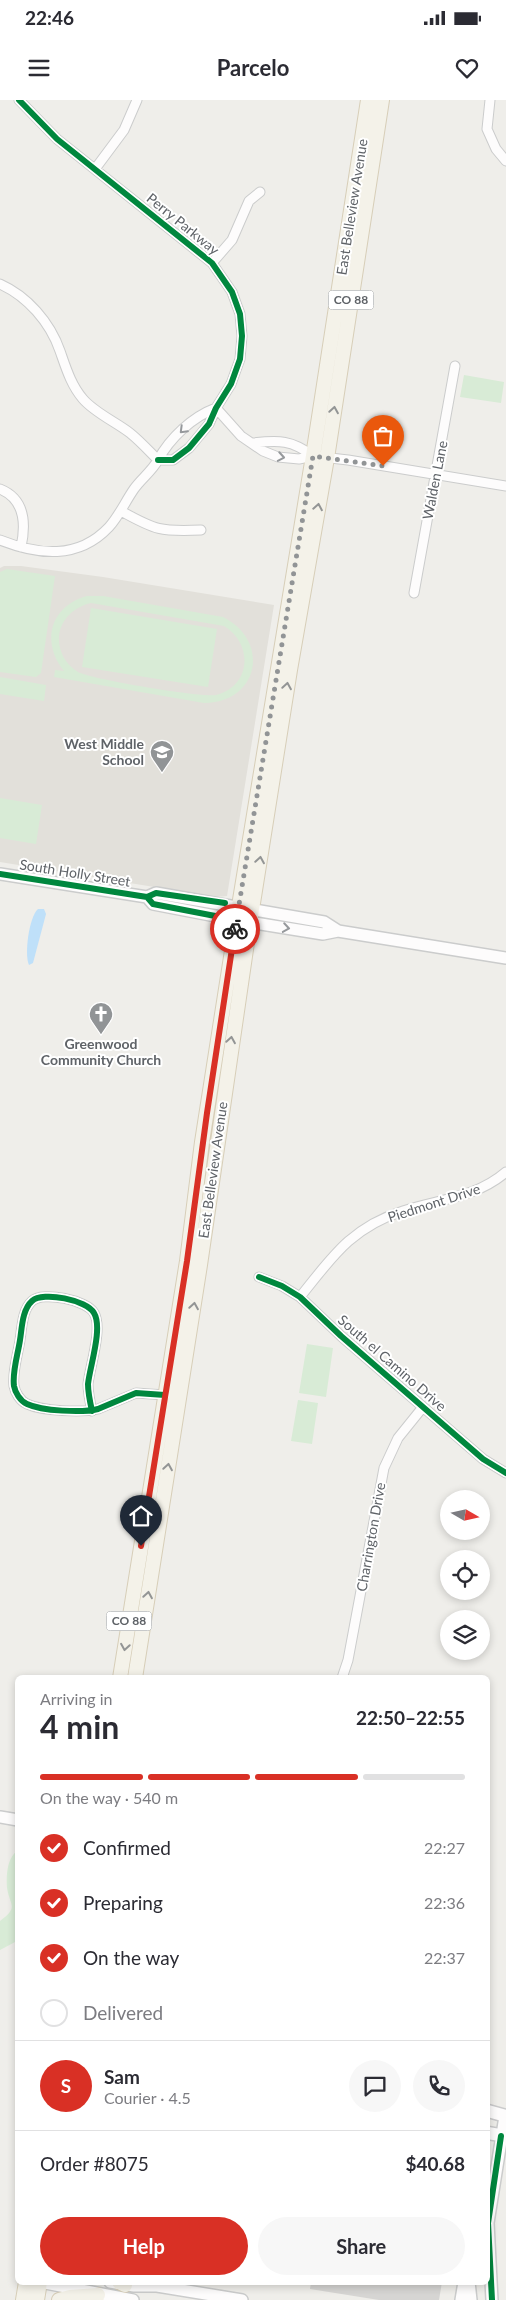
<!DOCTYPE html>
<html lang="en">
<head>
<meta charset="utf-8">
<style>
  body { margin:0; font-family:Lato,sans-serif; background:#f7f7f7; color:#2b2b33; height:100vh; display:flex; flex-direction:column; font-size:19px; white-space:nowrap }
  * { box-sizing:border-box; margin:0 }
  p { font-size:16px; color:#7c7c81 }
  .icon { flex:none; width:28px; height:28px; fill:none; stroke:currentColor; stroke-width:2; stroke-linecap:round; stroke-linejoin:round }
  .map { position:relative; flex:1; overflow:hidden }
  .panel { position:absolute; left:15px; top:1575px; width:475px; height:610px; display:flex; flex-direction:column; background:#fff; border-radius:8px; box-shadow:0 2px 8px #0003 }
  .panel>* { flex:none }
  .needle { width:32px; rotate:99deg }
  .fabs { position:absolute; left:440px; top:1390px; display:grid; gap:10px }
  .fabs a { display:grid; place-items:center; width:50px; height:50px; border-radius:50%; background:#fff; box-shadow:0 2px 8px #0003; font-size:25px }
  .pin { position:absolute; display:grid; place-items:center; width:42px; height:42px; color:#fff; margin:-51px -21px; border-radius:50% 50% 50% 0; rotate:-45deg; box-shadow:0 0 5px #0007 }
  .pin .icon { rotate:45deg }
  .courier { position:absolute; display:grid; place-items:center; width:50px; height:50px; margin:-25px; border:4px solid #d93025; border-radius:50%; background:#fff; color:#222; box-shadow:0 1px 6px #0007 }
  .summary em { font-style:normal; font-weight:700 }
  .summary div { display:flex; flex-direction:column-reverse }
  .summary { display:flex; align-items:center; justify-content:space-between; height:85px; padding:0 25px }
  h1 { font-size:32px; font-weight:700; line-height:38px }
  .bar { display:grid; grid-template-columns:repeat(4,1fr); gap:8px 5px; align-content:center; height:60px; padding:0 25px }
  .bar i { height:6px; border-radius:4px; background:#e1e1e2 }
  .bar .selected { background:#d93025 }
  .bar p { grid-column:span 4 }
  .line { display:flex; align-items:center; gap:12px; padding:0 25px; border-top:1px solid #e1e1e2 }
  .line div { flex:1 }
  .round { display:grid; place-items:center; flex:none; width:52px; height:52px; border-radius:26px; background:#f7f7f7 }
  ol { padding:0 25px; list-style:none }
  li { display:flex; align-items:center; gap:15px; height:55px }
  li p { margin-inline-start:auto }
  li .icon { padding:5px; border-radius:50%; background:#d93025; color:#fff; stroke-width:4 }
  li:last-child { color:#7c7c81 }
  li i { width:28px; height:28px; border:2px solid #e1e1e2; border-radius:50% }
  .action { display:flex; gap:10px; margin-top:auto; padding:10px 25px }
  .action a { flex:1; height:58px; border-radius:30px; background:#d93025; color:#fff; font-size:20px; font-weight:700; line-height:58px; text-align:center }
  .action a+a { background:#f7f7f7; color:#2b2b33 }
  .status { display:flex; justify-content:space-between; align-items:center; height:35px; padding:0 25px; background:#fff; direction:ltr }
  .status svg { height:14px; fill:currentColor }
  header { display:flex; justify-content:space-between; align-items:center; height:65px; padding:0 25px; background:#fff; font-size:22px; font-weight:700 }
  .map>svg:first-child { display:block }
  .education { fill:#e2e0da }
  .green { fill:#d8ebd6; fill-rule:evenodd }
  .water { fill:#bfe0f9 }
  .building { fill:#d6d5d3 }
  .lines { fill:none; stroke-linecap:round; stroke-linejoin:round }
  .minor-casing { stroke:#cbcccc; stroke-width:11 }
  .tertiary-casing { stroke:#cbcccc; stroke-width:14 }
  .secondary-casing { stroke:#cacacb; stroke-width:15 }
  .primary-casing { stroke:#d7ceb8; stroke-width:16 }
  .minor { stroke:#fdfcfc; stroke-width:9 }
  .tertiary { stroke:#fdfcfc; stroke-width:11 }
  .secondary { stroke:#fdfcfc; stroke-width:12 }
  .primary { stroke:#f4f2e9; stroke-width:14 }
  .cycleway-casing { stroke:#fff; stroke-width:9 }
  .cycleway { stroke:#00873e; stroke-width:6 }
  .oneway { stroke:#939595 }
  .oneway2 { stroke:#96999c }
  .done { stroke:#919496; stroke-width:5; stroke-dasharray:0 9 }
  .route { stroke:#d93025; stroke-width:6 }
  .labels { text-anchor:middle; stroke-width:4; stroke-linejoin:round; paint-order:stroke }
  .shield { fill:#fff; stroke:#8f9295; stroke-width:1 }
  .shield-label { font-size:12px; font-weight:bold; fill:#5f6368 }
  .street-label { font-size:14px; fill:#5f6368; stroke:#fff }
  .poi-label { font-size:14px; font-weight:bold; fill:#5f6368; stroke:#fff; text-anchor:end }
</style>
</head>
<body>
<div class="status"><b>22:46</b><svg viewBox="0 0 49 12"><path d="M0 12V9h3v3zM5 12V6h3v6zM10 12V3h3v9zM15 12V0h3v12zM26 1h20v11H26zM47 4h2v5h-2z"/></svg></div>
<header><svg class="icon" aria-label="menu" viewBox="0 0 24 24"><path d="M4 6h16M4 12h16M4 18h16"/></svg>Parcelo<svg class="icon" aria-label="heart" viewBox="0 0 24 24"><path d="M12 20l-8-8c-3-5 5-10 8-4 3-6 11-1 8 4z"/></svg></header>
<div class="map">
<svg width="506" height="2200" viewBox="0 0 506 2200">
  <rect width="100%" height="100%" fill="#efeeea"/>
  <path class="education" d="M4,466H21L103,477L274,505L227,796L216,797L0,762V468Z"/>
  <path class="green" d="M464,275L504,282L501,303L460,297Z
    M7,469L55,476L41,573L36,577L0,572V472Z
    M87,496H103L223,517C271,541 259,603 204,603L54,577L55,570L64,571C40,541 51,506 87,496ZM91,503L224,526C253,543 252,586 216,595C203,598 90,579 78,572C65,564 58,551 59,536C61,519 74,507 91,503Z
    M91,508L217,529L208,587L82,567Z
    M0,577L46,585L44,601L0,594Z
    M0,698L42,705L36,744L0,738Z
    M307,1244L333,1248L326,1297L299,1293Z
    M298,1300L318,1303L312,1344L291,1341Z
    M17,1751V1841L0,1850V1821C19,1807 10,1806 7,1788C6,1776 7,1758 17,1751Z"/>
  <path class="water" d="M38,809H44L46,814L33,863L29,865C24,855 29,817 38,809Z"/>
  <path class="building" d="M311,2182H442L439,2200H379L310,2189Z"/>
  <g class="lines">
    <g class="minor-casing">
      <path id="minor" d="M19,0L57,39L212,163L232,192L240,214L242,236L240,259L231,284L216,308L209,324L189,348L173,360H158
        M490,0L487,29L496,49L506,61
        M95,69L124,30L137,0
        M212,163L232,140L249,101L260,92
        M0,184C27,196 50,222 60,251C66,268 71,285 83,299C95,313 116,322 130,333C140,341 149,351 158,360
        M216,308L241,336L263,351L278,357L299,359L313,356L348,360L506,386
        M253,343C279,340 292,340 313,356
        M0,389C25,399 26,424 21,447
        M121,411C155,430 161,432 201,430
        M0,440C38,455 78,460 109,427C119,416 125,402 134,389C141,379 152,371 158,360C170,338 192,317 216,308
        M414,493L455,266
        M259,1177L282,1186L300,1197L341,1236L483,1359L506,1373
        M300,1197C332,1157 352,1127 403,1111C439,1099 476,1098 506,1072
        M92,1311C90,1302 88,1293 88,1284C90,1266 103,1228 94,1213C87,1200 43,1191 32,1201C22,1210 22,1228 20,1240C18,1254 12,1272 14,1286C15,1292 20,1301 27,1304C42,1311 82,1313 98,1309L136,1293L165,1295
        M342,1578L348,1560L384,1368L398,1338L423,1307"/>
    </g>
    <g class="tertiary-casing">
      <path id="tertiary" d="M0,774L147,797L156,793L324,822L338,831
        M147,797L153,804L236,820L323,834L338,831L506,858
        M0,1717L18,1720
        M40,2182L133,2200
        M110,2182L134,2186H157L242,2200
        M469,2182L471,2200
        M461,2200L464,2182
        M492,2200L488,2123L505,2016"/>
    </g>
    <g class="secondary-casing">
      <path id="secondary" d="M488,2011L506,2016
        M488,2033L506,2036"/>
    </g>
    <g class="primary-casing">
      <path id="primary" d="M120,1578L187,1161L202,1042L239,806L313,356L368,0
        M135,1578L200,1165L250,822L290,570L327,358L382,0
        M119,2182L125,2185
        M23,2200L26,2182
        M37,2200L40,2182
        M59,2200L70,2197L98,2195"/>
    </g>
    <use href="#minor" class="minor"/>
    <use href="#tertiary" class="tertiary"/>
    <use href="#secondary" class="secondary"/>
    <use href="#primary" class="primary"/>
    <g class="cycleway-casing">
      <path id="cycleway" d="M19,0L57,39L212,163L232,192L240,214L242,236L240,259L231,284L216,308L209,324L189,348L173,360H158
        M0,774L147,797L156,793L225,803
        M147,797L153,804L236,820
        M259,1177L282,1186L300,1197L341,1236L483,1359L506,1373
        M92,1311C90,1302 88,1293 88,1284C90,1266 103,1228 94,1213C87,1200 43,1191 32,1201C22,1210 22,1228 20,1240C18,1254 12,1272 14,1286C15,1292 20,1301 27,1304C42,1311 82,1313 98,1309L136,1293L165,1295
        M492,2200L488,2123L501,2036"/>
    </g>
    <use href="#cycleway" class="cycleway"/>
  </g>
  <defs><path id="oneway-chevron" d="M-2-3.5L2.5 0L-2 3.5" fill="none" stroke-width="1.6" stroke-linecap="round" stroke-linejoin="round" transform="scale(1.25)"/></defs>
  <g class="oneway">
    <use href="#oneway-chevron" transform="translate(334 310) rotate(-81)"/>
    <use href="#oneway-chevron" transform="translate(318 407) rotate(-80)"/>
    <use href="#oneway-chevron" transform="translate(287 586) rotate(-81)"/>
    <use href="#oneway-chevron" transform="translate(260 760) rotate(-81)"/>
    <use href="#oneway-chevron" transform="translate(231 940) rotate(-81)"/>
    <use href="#oneway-chevron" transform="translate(194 1206) rotate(-81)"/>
    <use href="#oneway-chevron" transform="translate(168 1367) rotate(-81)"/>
    <use href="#oneway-chevron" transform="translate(148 1495) rotate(-81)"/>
    <use href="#oneway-chevron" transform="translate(125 1547) rotate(99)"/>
  </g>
  <g class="oneway2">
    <use href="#oneway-chevron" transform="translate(183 330) rotate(135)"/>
    <use href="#oneway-chevron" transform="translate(281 357) rotate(10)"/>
    <use href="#oneway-chevron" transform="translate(286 828) rotate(9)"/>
  </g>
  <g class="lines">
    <path class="done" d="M235,829L313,356L383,366"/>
    <path class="route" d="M141,1446L187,1161L207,1013L235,829"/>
  </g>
  <defs>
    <g id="school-pin" transform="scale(1.25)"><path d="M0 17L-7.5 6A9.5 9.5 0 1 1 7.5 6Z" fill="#919496" stroke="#fff"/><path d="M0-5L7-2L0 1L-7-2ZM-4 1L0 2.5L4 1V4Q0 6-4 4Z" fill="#fff"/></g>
    <g id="church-pin" transform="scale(1.25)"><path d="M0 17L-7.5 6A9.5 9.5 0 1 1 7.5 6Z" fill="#919496" stroke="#fff"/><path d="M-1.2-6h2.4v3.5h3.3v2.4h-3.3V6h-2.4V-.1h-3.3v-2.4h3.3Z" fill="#fff"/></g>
  </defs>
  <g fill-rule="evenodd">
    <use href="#school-pin" x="162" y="652"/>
    <use href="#church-pin" x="101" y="914"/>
  </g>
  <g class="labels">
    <g class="shield">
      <rect x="328.5" y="190.5" width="45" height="19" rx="4"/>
      <rect x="106.5" y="1511.5" width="45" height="19" rx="4"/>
    </g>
    <g class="shield-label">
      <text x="351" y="204">CO 88</text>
      <text x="129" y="1525">CO 88</text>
    </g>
    <g class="street-label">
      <text transform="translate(352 107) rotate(-81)" y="5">East Belleview Avenue</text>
      <text transform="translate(183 124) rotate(39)" y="5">Perry Parkway</text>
      <text transform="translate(435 380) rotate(-79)" y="5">Walden Lane</text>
      <text transform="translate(75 773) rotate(9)" y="5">South Holly Street</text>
      <text transform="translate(213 1070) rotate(-82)" y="5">East Belleview Avenue</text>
      <text transform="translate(434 1103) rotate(-18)" y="5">Piedmont Drive</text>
      <text transform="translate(392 1263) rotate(41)" y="5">South el Camino Drive</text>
      <text transform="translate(371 1437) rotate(-80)" y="5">Charrington Drive</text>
    </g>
    <g class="poi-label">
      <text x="144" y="649">West Middle<tspan x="144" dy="16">School</tspan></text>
      <text x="101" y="949" text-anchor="middle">Greenwood<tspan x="101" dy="16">Community Church</tspan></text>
    </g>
  </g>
</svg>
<div class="fabs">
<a><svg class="needle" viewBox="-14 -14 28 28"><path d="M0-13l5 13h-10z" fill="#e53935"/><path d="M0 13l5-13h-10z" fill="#7c7c81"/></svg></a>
<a><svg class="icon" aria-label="locate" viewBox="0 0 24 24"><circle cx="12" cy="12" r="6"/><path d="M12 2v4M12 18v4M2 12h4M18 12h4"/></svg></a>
<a><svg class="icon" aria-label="layers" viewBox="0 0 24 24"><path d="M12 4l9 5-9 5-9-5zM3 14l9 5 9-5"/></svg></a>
</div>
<div class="pin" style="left:383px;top:366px;background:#ea580c"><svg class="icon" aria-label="bag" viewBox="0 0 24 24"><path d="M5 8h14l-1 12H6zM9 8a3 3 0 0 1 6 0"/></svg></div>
<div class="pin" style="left:141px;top:1446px;background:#1f2937"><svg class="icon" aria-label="home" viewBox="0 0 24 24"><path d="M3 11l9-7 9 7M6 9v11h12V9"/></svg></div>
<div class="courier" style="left:235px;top:829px"><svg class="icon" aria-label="bike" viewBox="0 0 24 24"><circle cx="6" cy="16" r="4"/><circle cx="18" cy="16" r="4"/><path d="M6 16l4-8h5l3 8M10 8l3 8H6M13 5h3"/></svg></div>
<section class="panel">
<div class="summary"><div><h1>4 min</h1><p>Arriving in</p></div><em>22:50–22:55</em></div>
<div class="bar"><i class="selected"></i><i class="selected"></i><i class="selected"></i><i></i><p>On the way · 540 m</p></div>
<ol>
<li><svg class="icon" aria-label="check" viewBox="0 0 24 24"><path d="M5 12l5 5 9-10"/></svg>Confirmed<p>22:27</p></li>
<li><svg class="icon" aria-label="check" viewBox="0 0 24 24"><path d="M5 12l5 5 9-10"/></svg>Preparing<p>22:36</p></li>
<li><svg class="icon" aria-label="check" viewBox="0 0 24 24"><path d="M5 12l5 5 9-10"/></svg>On the way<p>22:37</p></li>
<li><i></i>Delivered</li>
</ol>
<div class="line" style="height:90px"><b class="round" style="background:#d93025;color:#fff">S</b><div><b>Sam</b><p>Courier · 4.5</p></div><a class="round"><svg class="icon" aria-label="chat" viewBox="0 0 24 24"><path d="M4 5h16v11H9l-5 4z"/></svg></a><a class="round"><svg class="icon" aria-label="phone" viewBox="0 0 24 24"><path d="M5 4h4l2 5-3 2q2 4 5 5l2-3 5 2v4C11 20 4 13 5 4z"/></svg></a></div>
<div class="line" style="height:65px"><div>Order #8075</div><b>$40.68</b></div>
<div class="action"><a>Help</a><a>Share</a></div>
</section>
</div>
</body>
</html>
